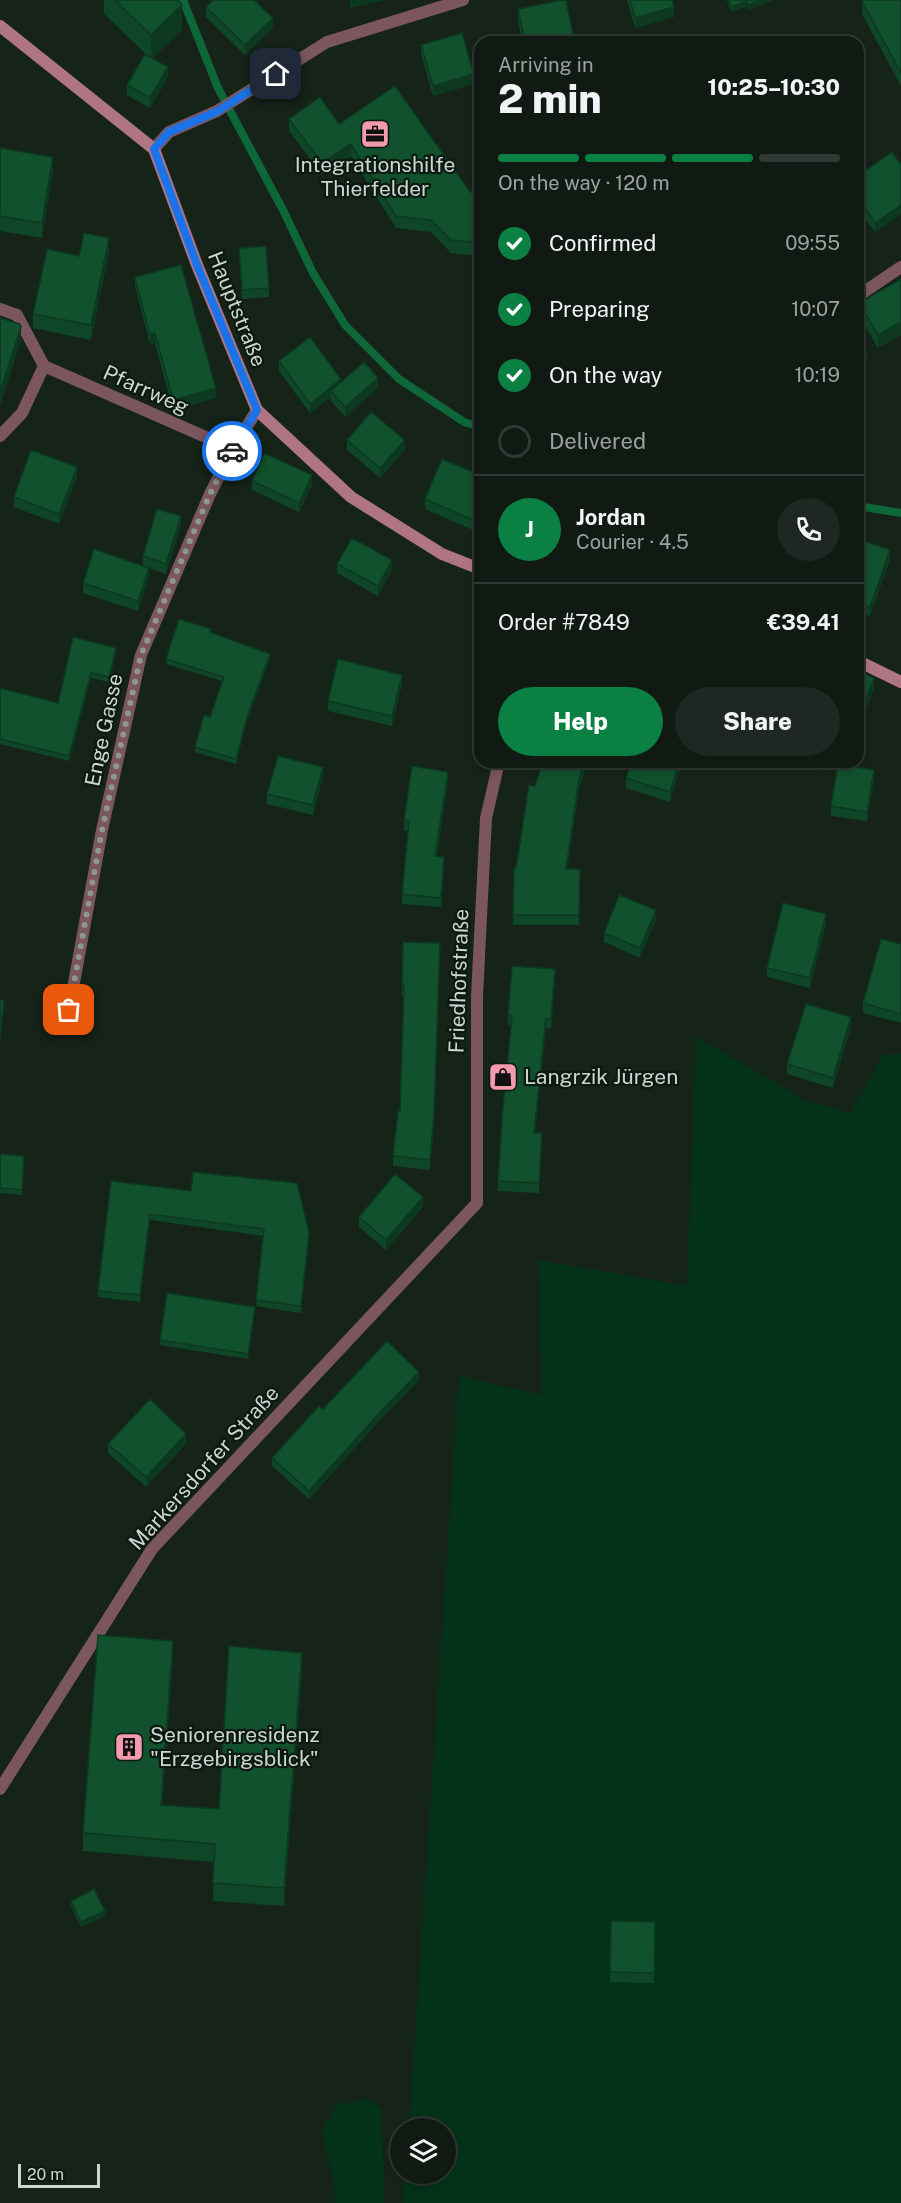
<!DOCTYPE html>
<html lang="en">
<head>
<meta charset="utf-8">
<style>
  body { margin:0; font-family:"Public Sans",sans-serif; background:#1e2721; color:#f1f3f6; height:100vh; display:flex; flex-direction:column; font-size:22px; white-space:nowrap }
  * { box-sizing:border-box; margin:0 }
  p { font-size:20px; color:#9ca1a0 }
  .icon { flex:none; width:33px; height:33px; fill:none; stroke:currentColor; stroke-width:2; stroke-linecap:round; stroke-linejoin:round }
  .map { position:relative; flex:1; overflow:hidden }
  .drawer { position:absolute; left:474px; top:36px; width:390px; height:732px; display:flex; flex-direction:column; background:#101a13; border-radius:18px; box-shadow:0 3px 9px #0003,0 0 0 2px #303833 }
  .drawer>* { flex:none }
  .controls { position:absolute; left:390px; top:2118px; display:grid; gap:12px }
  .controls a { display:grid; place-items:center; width:66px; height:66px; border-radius:50%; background:#101a13; box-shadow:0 3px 9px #0003,0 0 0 2px #303833; font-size:30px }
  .scale { position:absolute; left:18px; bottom:15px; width:82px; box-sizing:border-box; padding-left:6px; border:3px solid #ccd5cf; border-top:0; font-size:16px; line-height:21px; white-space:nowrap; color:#ccd5cf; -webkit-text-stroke:4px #0c1910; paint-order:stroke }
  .pin { position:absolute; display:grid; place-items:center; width:51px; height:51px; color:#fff; margin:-26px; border-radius:12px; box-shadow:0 3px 9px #0006 }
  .courier { position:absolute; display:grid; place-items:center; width:60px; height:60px; margin:-30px; border:4px solid #1a73e8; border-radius:50%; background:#fff; color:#222; box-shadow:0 2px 8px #0007 }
  .overview em { font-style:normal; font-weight:800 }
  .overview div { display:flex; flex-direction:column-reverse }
  .overview { display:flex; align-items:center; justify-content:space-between; height:102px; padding:0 24px }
  h1 { font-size:39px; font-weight:800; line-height:45px }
  .bar { display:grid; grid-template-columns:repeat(4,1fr); gap:9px 6px; align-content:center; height:72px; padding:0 24px }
  .bar i { height:8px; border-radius:4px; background:#303833 }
  .bar .active { background:#0b8043 }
  .bar p { grid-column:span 4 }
  .line { display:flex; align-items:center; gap:15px; padding:0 24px; border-top:2px solid #303833 }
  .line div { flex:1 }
  .round { display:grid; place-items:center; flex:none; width:63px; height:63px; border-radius:32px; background:#1e2721 }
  ol { padding:0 24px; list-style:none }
  li { display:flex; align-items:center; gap:18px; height:66px }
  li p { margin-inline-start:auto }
  li .icon { padding:6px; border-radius:50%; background:#0b8043; color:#fff; stroke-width:4 }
  li:last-child { color:#9ca1a0 }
  li i { width:33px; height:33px; border:3px solid #303833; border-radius:50% }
  .action { display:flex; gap:12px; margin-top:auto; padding:12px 24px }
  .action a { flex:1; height:69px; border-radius:36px; background:#0b8043; color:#fff; font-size:24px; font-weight:800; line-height:69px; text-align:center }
  .action a+a { background:#1e2721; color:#f1f3f6 }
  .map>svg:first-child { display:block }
  .green { fill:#033219 }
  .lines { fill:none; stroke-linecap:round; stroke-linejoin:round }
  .stream { stroke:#0e6739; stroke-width:8 }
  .street { stroke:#7b565e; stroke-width:12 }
  .secondary { stroke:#af7582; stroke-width:12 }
  .wall { fill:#0f4627 }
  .shaded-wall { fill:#0c3920 }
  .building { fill:#11512d; stroke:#0c3920; stroke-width:1.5 }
  .done { stroke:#8c978f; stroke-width:6; stroke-dasharray:0 10.8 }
  .route { stroke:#1a73e8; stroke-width:8 }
  .labels { text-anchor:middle; stroke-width:4.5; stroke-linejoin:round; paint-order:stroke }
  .poi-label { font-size:21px; fill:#ccd5cf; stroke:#0c1910; text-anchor:start }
  .street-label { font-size:21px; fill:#ccd5cf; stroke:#0c1910 }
</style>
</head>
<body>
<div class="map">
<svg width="901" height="2203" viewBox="0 0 901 2203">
  <rect width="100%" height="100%" fill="#152319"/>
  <path class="green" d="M696,1036L806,1101L850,1113L884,1054H901V2203H402L405,2174H446V2128H409L459,1376L542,1395L538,1260L687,1286Z
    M368,2099L382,2109L384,2203H335L334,2183L322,2131L336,2105Z"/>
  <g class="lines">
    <path class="stream" d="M183,0L218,88L284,212L313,273L345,325L399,379L464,422L480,427
      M858,506L901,513"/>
    <path class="street" d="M154,149L169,132L217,111L327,42L463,0
      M858,296L901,267
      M0,309L17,315L44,366L233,449
      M0,436L22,413L44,366
      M69,1010L102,830L141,655L210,494L233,449L257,410
      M0,1789L152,1549L477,1203V996L486,818L499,762"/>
    <path class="secondary" d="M0,26L154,149L197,265L257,410L351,497L442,554L480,569
      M858,661L901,682"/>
  </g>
  <path class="wall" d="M104,0H177L182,30L152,58L168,77L150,108L127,95V85L146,54L104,14Z
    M627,0H672L674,17L635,28Z
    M727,0H774L748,10L747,6L731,12Z
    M901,0V86L862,14V1Z
    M206,7L273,28L245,55L206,17Z
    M518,9L574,42H522L518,19Z
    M421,45L474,84L433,96L421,54Z
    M289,119L339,124L470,192L480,191V256L451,253L431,232L396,228L351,156L322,175L289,131Z
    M0,148L53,171L42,238L0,231Z
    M901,165V214L875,232L858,208V176Z
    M239,248L269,288V297L242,299Z
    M109,252L91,340L33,328V314L79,256Z
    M135,277L216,398L173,410L155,343L150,344L135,286Z
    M901,279V335L878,348L859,316V303Z
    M279,361L341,382L378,388L345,417L331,401V397L310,413L279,371Z
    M347,440L405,450L380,478L347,450Z
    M480,475V533L425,509V499Z
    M77,477L59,524L14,507V497Z
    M252,481L312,485L299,512L252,490Z
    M181,526L166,574L149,568V577L138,611L83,593V583L143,566V556Z
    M858,539L890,560L870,616L858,612Z
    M337,564L392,570L378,596L337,573Z
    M211,633L270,659L247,722L236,764L195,752V747L210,717L222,681L166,664V659Z
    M73,637L116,653L109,682L91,678L69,761L0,744V688L58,703Z
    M858,671L874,688L860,724L858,723Z
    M402,684L392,726L328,711V701Z
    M543,762H588L579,789L567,869H580L579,925H513L514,868H516L535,786Z
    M682,762L670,802L626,788V778Z
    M787,762H826L824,771L787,763Z
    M323,777L313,815L267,804V794Z
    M874,779L867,821L831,816V806Z
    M448,781L437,856L444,867L441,907L402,904V894L408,831L404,830V820Z
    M656,920L640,958L604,942V933Z
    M826,924L810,988L767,977V968Z
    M403,942L434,1124L430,1170L393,1166V1156L400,1111L404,996H402Z
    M901,944V1023L863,1013V1003Z
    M555,979L551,1029L546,1028L535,1133L542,1143L539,1193L498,1191V1181L511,1026L508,1025V1016Z
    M851,1027L833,1088L787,1074V1064Z
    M0,1154L24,1156L22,1195L0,1193Z
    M111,1181L309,1239L301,1313L256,1306L263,1236L150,1220L140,1302L98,1297V1291Z
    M423,1207L386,1250L359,1227V1217Z
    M255,1312L248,1359L160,1345V1340Z
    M419,1380L381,1419L309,1499L272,1466V1458L323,1409Z
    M108,1444H186L146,1487L108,1453Z
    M173,1659L162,1805L219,1809L302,1671L284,1906L213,1901L214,1862L83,1851V1833Z
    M71,1901L105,1916L81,1927L71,1906Z
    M611,1921L655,1922L654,1983L610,1982Z"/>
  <path class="shaded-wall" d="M350,0H386L350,8Z
    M761,0H774L748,10V5Z
    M747,1V6L731,12V7Z
    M182,5V30L151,59V35Z
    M674,7V17L635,28V18Z
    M273,18V28L245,55V45Z
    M574,39V42H558Z
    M168,67V77L150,108V98Z
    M474,74V84L433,96V86Z
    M351,144V156L322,175V163Z
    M53,157V171L42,238V223Z
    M901,205V214L875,232V223Z
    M109,238V252L91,340V325Z
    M901,322V335L878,348V335Z
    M21,327V341L0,406V392Z
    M155,333V343L150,344V335Z
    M867,352V357L858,380V375Z
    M378,378V388L345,417V407Z
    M341,379V388L331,391V397L310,413V404Z
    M216,388V398L173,410V400Z
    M405,440V450L380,478V468Z
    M77,467V477L59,524V514Z
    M312,475V485L299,512V503Z
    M181,516V526L166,574V564Z
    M890,550V560L870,616V607Z
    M392,560V570L378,596V586Z
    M149,568V577L138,611V601Z
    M116,648V653L109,682V677Z
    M270,654V659L247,722L236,764V759L247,717Z
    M91,673V678L69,761V756Z
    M402,675V684L392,726V716Z
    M874,678V688L860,724V714Z
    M585,762H588L579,789L566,879V869L579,779Z
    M679,762H682L670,802V792Z
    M824,762H826L824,771Z
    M323,767V777L313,815V805Z
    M874,770V779L867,821V812Z
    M448,772V781L435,866V856Z
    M444,857V867L441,907V898Z
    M656,910V920L640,958V948Z
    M826,914V924L810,988V978Z
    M440,943L434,1124L430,1170V1160Z
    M555,969V979L551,1029V1019Z
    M4,1000V1010L0,1044V1034Z
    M851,1017V1027L833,1088V1078Z
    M546,1018V1028L534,1143V1133Z
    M423,1197V1207L386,1250V1240Z
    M150,1214V1220L140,1302V1295Z
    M309,1232V1239L301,1313V1306Z
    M255,1307V1312L248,1359V1354Z
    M419,1372V1380L381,1419L309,1499V1491L381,1411Z
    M186,1434V1444L146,1487V1477Z
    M173,1641V1659L161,1823V1805Z
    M302,1653V1671L284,1906V1888Z
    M105,1911V1916L81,1927V1922Z"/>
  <path class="building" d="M115,0H177L182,5L151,35Z
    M213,0H254L273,18L245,45L206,7Z
    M562,0H566L574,39L558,42H525L518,9Z
    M630,0H672L674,7L635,18Z
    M729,0H761L748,5L747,1L731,7Z
    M864,0H901V73L862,1Z
    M462,33L474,74L433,86L421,45Z
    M145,54L168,67L150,98L127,85Z
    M395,86L470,192L480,191V243L451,240L431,220L396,216L351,144L322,163L289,119L320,97L339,124Z
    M0,148L53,157L42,223L0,216Z
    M892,152L901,165V205L875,223L858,198V176Z
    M84,233L109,238L91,325L33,314L47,249L79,256Z
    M266,246L269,288L242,290L239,248Z
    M181,265L216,388L173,400L155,333L150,335L135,277Z
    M901,279V322L878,335L859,303Z
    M0,318L20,324L21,327L0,392Z
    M310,337L341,379L310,404L279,361Z
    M858,348L867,352L858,375Z
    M364,362L378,378L345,407L331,391Z
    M371,412L405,440L380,468L347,440Z
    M31,450L77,467L59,514L14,497Z
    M264,453L312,475L299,503L252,481Z
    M442,459L480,475V523L425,499Z
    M157,509L181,516L166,564L143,556Z
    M352,538L392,560L378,586L337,564Z
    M858,539L890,550L870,607L858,603Z
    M94,549L149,568L138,601L83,583Z
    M179,619L211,629L210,632L270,654L247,717L236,759L195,747L204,715L210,717L224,677L166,659Z
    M73,637L116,648L109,677L91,673L69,756L0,739V688L58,703Z
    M338,659L402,675L392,716L328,701Z
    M858,671L874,678L860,714H858Z
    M278,756L323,767L313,805L267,794Z
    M543,762H585L579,779L566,869H580L579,915H513L514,868H516L529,785L535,786Z
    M631,762H679L670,792L626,778Z
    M838,764L874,770L867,812L831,806Z
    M412,766L448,772L435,856L444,857L441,898L402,894L409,821L404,820Z
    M619,895L656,910L640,948L604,933Z
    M783,903L826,914L810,978L767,968Z
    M881,939L901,944V1014L863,1003Z
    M403,942L440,943L434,1114L430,1160L393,1156L398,1111H400L404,986H402Z
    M512,966L555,969L551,1019L546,1018L534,1133H542L539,1183L498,1181L503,1106L512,1016H508Z
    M0,1000H4L0,1034Z
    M806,1004L851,1017L833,1078L787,1064Z
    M0,1154L24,1156L22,1190L0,1188Z
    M193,1172L297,1183L309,1232L301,1306L256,1300L264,1229L150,1214L140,1295L98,1291L111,1181L191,1191Z
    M395,1174L423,1197L386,1240L359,1217Z
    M167,1293L255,1307L248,1354L160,1340Z
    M387,1341L419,1372L381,1411L309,1491L272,1458L319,1406L323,1409Z
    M150,1399L186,1434L146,1477L108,1444Z
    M98,1635L173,1641L161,1805L219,1809L229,1646L302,1653L284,1888L213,1883L215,1844L83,1833Z
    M94,1889L105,1911L81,1922L71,1901Z
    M611,1921L655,1922L654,1973L610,1972Z"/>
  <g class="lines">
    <path class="done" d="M69,1010L102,830L141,655L210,494L232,451"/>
    <path class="route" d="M232,451L257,410L197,265L154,149L169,132L218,111L276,74"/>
  </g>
  <defs>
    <g id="office-square" transform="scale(1.5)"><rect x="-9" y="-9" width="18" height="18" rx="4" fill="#f29aae" stroke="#0c1910"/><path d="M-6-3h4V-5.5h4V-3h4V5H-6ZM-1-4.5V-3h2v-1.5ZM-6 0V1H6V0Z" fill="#111"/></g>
    <g id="shop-square" transform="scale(1.5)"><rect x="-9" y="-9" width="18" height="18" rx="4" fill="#f29aae" stroke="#0c1910"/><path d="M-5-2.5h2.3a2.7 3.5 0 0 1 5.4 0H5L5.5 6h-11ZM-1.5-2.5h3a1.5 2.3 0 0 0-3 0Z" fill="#111"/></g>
    <g id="building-square" transform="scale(1.5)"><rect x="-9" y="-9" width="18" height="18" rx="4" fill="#f29aae" stroke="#0c1910"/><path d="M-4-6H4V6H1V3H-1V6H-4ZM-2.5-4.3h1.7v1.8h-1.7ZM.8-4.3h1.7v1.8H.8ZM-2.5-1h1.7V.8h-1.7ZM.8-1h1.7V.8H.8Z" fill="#111"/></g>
  </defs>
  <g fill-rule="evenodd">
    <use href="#office-square" x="375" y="134"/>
    <use href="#shop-square" x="503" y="1077"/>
    <use href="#building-square" x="129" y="1747"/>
  </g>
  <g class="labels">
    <g class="poi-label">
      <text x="375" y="172" text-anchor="middle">Integrationshilfe<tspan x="375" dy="24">Thierfelder</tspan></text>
      <text x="524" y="1084">Langrzik Jürgen</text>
      <text x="150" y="1742">Seniorenresidenz<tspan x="150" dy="24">"Erzgebirgsblick"</tspan></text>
    </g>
    <g class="street-label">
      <text transform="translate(237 309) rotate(68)" y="7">Hauptstraße</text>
      <text transform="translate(146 390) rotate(24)" y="7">Pfarrweg</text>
      <text transform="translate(104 730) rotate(-78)" y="7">Enge Gasse</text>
      <text transform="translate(459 981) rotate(-88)" y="7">Friedhofstraße</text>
      <text transform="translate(204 1468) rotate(-48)" y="7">Markersdorfer Straße</text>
    </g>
  </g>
</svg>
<div class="controls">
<a><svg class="icon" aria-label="layers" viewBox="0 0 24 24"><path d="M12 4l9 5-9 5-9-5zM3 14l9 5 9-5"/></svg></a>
</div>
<div class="scale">20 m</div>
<div class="pin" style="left:69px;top:1010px;background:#ea580c"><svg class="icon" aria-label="bag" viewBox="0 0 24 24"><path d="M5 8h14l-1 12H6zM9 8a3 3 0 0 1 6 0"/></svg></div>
<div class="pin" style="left:276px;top:74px;background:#1f2937"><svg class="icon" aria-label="home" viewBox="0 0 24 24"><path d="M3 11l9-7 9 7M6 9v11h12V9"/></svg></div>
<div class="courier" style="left:232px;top:451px"><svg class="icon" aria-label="car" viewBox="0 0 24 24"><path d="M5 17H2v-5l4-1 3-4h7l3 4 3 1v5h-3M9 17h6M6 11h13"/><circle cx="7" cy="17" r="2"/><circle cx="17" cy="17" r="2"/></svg></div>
<section class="drawer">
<div class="overview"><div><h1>2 min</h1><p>Arriving in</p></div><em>10:25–10:30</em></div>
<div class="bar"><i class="active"></i><i class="active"></i><i class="active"></i><i></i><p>On the way · 120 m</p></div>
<ol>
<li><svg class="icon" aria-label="check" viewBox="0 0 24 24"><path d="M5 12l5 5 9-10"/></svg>Confirmed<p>09:55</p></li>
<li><svg class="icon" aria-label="check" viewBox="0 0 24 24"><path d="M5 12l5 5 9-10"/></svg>Preparing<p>10:07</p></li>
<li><svg class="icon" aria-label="check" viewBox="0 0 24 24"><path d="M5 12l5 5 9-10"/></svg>On the way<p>10:19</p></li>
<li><i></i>Delivered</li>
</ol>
<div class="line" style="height:108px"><b class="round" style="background:#0b8043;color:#fff">J</b><div><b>Jordan</b><p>Courier · 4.5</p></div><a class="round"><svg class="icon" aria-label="phone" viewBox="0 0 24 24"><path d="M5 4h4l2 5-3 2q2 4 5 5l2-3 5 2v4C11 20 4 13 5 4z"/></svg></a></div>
<div class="line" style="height:78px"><div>Order #7849</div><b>€39.41</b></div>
<div class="action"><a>Help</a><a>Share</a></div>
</section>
</div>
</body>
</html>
